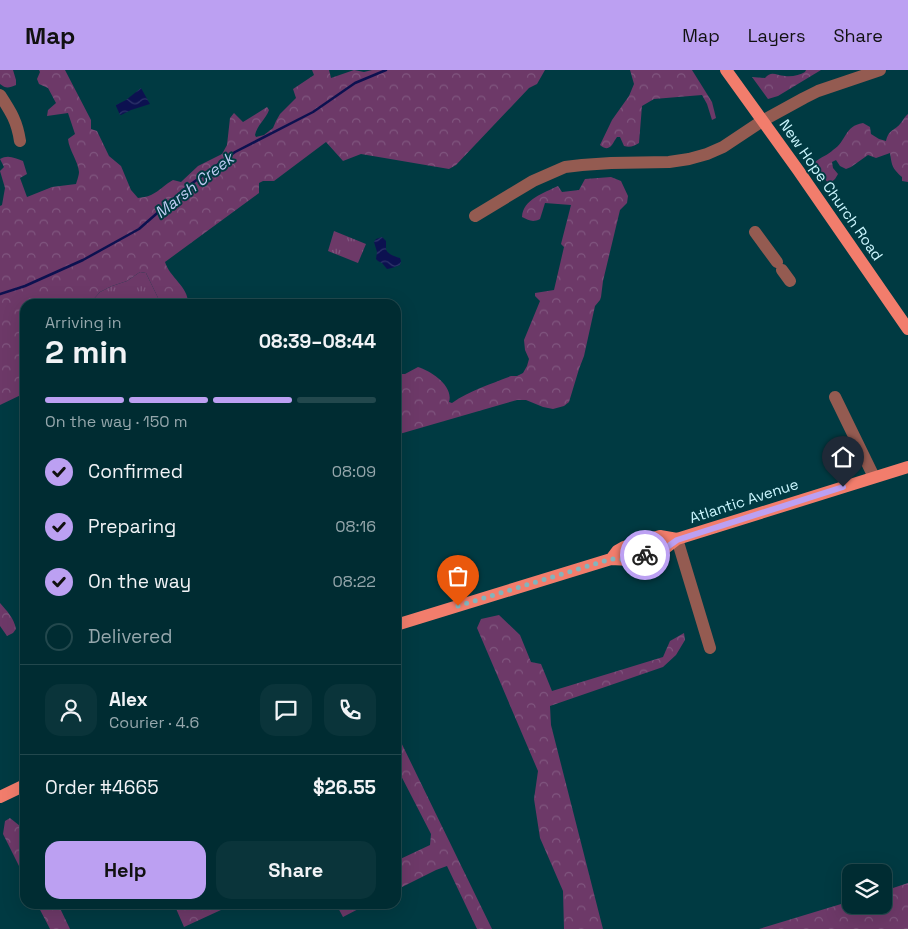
<!DOCTYPE html>
<html lang="en">
<head>
<meta charset="utf-8">
<style>
  body { margin:0; font-family:"Space Grotesk",sans-serif; background:#0a343a; color:#f1f3f6; height:100vh; display:flex; flex-direction:column; font-size:19px; white-space:nowrap }
  * { box-sizing:border-box; margin:0 }
  p { font-size:16px; color:#95a7ac }
  .icon { flex:none; width:28px; height:28px; fill:none; stroke:currentColor; stroke-width:2; stroke-linecap:round; stroke-linejoin:round }
  .map { position:relative; flex:1; overflow:hidden }
  .sheet { position:absolute; left:20px; top:229px; width:381px; height:610px; display:flex; flex-direction:column; background:#002c32; border-radius:15px; box-shadow:0 5px 20px #0002,0 0 0 1px #22484d }
  .sheet>* { flex:none }
  .buttons { position:absolute; left:842px; top:794px; display:grid; gap:10px }
  .buttons a { display:grid; place-items:center; width:50px; height:50px; border-radius:10px; background:#002c32; box-shadow:0 5px 20px #0002,0 0 0 1px #22484d; font-size:25px }
  .pin { position:absolute; display:grid; place-items:center; width:42px; height:42px; color:#fff; margin:-51px -21px; border-radius:50% 50% 50% 0; rotate:-45deg; box-shadow:0 0 5px #0007 }
  .pin .icon { rotate:45deg }
  .courier { position:absolute; display:grid; place-items:center; width:50px; height:50px; margin:-25px; border:4px solid #bca0f2; border-radius:50%; background:#fff; color:#222; box-shadow:0 1px 6px #0007 }
  .overview em { font-style:normal; font-weight:700 }
  .overview div { display:flex; flex-direction:column-reverse }
  .overview { display:flex; align-items:center; justify-content:space-between; height:85px; padding:0 25px }
  h1 { font-size:32px; font-weight:700; line-height:38px }
  .bar { display:grid; grid-template-columns:repeat(4,1fr); gap:8px 5px; align-content:center; height:60px; padding:0 25px }
  .bar i { height:6px; border-radius:4px; background:#22484d }
  .bar .on { background:#bca0f2 }
  .bar p { grid-column:span 4 }
  .line { display:flex; align-items:center; gap:12px; padding:0 25px; border-top:1px solid #22484d }
  .line div { flex:1 }
  .round { display:grid; place-items:center; flex:none; width:52px; height:52px; border-radius:15px; background:#0a343a }
  ol { padding:0 25px; list-style:none }
  li { display:flex; align-items:center; gap:15px; height:55px }
  li p { margin-inline-start:auto }
  li .icon { padding:5px; border-radius:50%; background:#bca0f2; color:#111; stroke-width:4 }
  li:last-child { color:#95a7ac }
  li i { width:28px; height:28px; border:2px solid #22484d; border-radius:50% }
  .cta { display:flex; gap:10px; margin-top:auto; padding:10px 25px }
  .cta a { flex:1; height:58px; border-radius:15px; background:#bca0f2; color:#111; font-size:20px; font-weight:700; line-height:58px; text-align:center }
  .cta a+a { background:#0a343a; color:#f1f3f6 }
  header { display:flex; align-items:center; gap:30px; box-sizing:border-box; height:70px; padding:0 25px; background:#bca0f2; color:#111 }
  header strong { font-size:24px }
  nav { display:flex; gap:28px; margin-inline-start:auto; font-size:18px }
  .map>svg:first-child { display:block }
  .grass { fill:url(#grass-tufts) }
  .forest { fill:url(#forest-crowns) }
  .water { fill:url(#water-waves) }
  .lines { fill:none; stroke-linecap:round; stroke-linejoin:round }
  .stream { stroke:#0c1150; stroke-width:2.5 }
  .minor { stroke:#945b51; stroke-width:12 }
  .major { stroke:#f27d6c; stroke-width:12 }
  .done { stroke:#83b4bc; stroke-width:5; stroke-dasharray:0 9 }
  .route { stroke:#bca0f2; stroke-width:6 }
  .labels { text-anchor:middle; stroke-width:4; stroke-linejoin:round; paint-order:stroke }
  .street-label { font-size:15px; fill:#caf6fe; stroke:#003a42 }
  .water-label { font-size:16px; font-style:italic; fill:#beccf3; stroke:#003a42 }
</style>
</head>
<body>
<header>
<strong>Map</strong>
<nav><a>Map</a><a>Layers</a><a>Share</a></nav>
</header>
<div class="map">
<svg width="908" height="859" viewBox="0 0 908 859">
  <defs>
    <pattern id="grass-tufts" width="24" height="20" patternUnits="userSpaceOnUse" patternTransform="scale(1.25)"><rect width="24" height="20" fill="#6d3968"/><path d="M3 7l-1-3M5 7V3M7 7l1-3M15 17l-1-3M17 17v-4M19 17l1-3" fill="none" stroke="#80567f"/></pattern>
    <pattern id="forest-crowns" width="20" height="18" patternUnits="userSpaceOnUse" patternTransform="scale(1.25)"><rect width="20" height="18" fill="#6d3968"/><path d="M2 6a3 3 0 1 1 6 0M12 15a3 3 0 1 1 6 0" fill="none" stroke="#80567f"/></pattern>
    <pattern id="water-waves" width="16" height="10" patternUnits="userSpaceOnUse" patternTransform="scale(1.25)"><rect width="16" height="10" fill="#0c1150"/><path d="M0 5q4-4 8 0t8 0" fill="none" stroke="#2e346a"/></pattern>
  </defs>
  <rect width="100%" height="100%" fill="#003a42"/>
  <path class="grass" d="M334,161L366,174L358,193L328,181Z
    M140,202L146,203L161,234H86L92,231L100,222L112,216L127,211Z"/>
  <path class="forest" d="M0,0H13L16,10V15C9,18 6,19 0,14Z
    M39,0H65L91,50V59L97,61L109,86L121,96L131,120L138,128C142,127 147,127 151,125C160,121 165,114 173,110L181,112L198,96L222,84L227,75L230,48L234,43L243,52L267,37L269,40C266,49 257,55 255,65L256,67L264,65L273,58L276,51L280,44L296,28L293,19L314,5L312,0H329L331,8L354,0L364,2L372,0H545L537,14L529,18L456,95L449,99L361,84L343,91L326,72L274,111H263L259,113V123L165,192C170,208 189,217 188,234H161L146,203L140,202L127,211L112,216L100,222L92,231L86,234H25V323L0,335V136L2,135L5,118L0,101L4,97L0,89C8,84 15,88 23,91L27,104L20,108L27,127L52,117L76,114C77,111 79,105 79,102C78,91 69,80 68,69L75,64L68,43L47,46L48,40L56,33L48,18L39,14L37,9L40,2Z
    M630,0H692L712,32L716,48L712,50L707,34L702,25L654,29L642,36L639,73C634,76 630,78 624,76L620,67H617C612,74 610,83 600,75L612,50L629,26L634,14Z
    M806,0H821L778,26L768,29L752,7L765,8C772,0 776,6 785,6C792,7 800,5 805,2Z
    M908,44V112L902,111V107C892,98 892,96 890,83L876,88L868,85L851,97L846,99L840,96L836,90L832,92L833,98L838,104L835,109L829,114L817,100L815,92C821,87 828,85 833,80C847,71 844,56 863,53L870,57L871,64L879,69L886,71C889,59 893,62 900,54C903,51 904,47 908,44Z
    M611,107L621,111L628,126L627,133L620,140L603,211L601,227L600,230L595,236L584,286L579,299L569,332L564,336L553,339L543,337L526,330H517L396,365V304H405L418,297C431,301 454,316 449,332L452,333C470,320 491,314 511,306H517L523,303L527,296L529,289L525,280L524,270L540,231L535,226V223L554,220L564,177L561,174L571,135L545,133L540,149C532,153 529,150 522,147C523,129 544,123 558,116L562,122L579,120L585,109Z
    M0,533C7,541 14,548 16,559L13,563L7,566L0,556Z
    M499,545L520,565L531,592L541,594L552,621L663,587L670,571L684,563L685,570L676,585L663,597L550,636L551,655L603,859H564L563,821L540,768L534,729L538,701L477,558L481,549Z
    M396,662L492,859H477L447,796L436,800L396,820V791L430,775L431,764L396,696Z
    M10,748L20,756L25,766V808L3,764L5,751Z
    M908,813V859H759L851,831V835H884V821Z
    M37,834H58L70,859H50Z
    M174,834H234L184,857Z
    M336,834H368L343,847Z"/>
  <path class="water" d="M141,18L150,34L131,40L121,45H120L116,36V35L126,30Z
    M382,167L386,171C386,174 386,176 386,179C387,184 396,187 400,188L401,191L400,195C397,196 390,199 387,199L382,193L378,191L376,189L377,182L374,172L376,169Z"/>
  <g class="lines">
    <path class="stream" d="M0,224L25,216L83,190L139,159L187,117L235,82L313,42L355,13L386,0"/>
    <path class="minor" d="M0,25C11,42 17,51 20,71
      M475,146L533,111L565,97L582,95L611,93L669,92L689,89L707,84L723,77L762,51L804,28L818,21L880,0
      M755,162L777,192
      M782,200L790,211
      M835,327L874,407
      M677,469L710,578"/>
    <path class="major" d="M726,0L798,100L908,259
      M611,489L617,481L624,477L660,466L677,469
      M396,555L611,489L631,490L663,480L677,469L908,397
      M0,727L25,715"/>
  </g>
  <g class="lines">
    <path class="done" d="M458,536L611,489L631,490L645,485"/>
    <path class="route" d="M645,485L663,480L677,470L843,417"/>
  </g>
  <g class="labels">
    <g class="street-label">
      <text transform="translate(831 120) rotate(55)" y="5">New Hope Church Road</text>
      <text transform="translate(744 431) rotate(-18)" y="5">Atlantic Avenue</text>
    </g>
    <g class="water-label">
      <text transform="translate(194 115) rotate(-38)" y="6">Marsh Creek</text>
    </g>
  </g>
</svg>
<div class="buttons">
<a><svg class="icon" aria-label="layers" viewBox="0 0 24 24"><path d="M12 4l9 5-9 5-9-5zM3 14l9 5 9-5"/></svg></a>
</div>
<div class="pin" style="left:458px;top:536px;background:#ea580c"><svg class="icon" aria-label="bag" viewBox="0 0 24 24"><path d="M5 8h14l-1 12H6zM9 8a3 3 0 0 1 6 0"/></svg></div>
<div class="pin" style="left:843px;top:417px;background:#1f2937"><svg class="icon" aria-label="home" viewBox="0 0 24 24"><path d="M3 11l9-7 9 7M6 9v11h12V9"/></svg></div>
<div class="courier" style="left:645px;top:485px"><svg class="icon" aria-label="bike" viewBox="0 0 24 24"><circle cx="6" cy="16" r="4"/><circle cx="18" cy="16" r="4"/><path d="M6 16l4-8h5l3 8M10 8l3 8H6M13 5h3"/></svg></div>
<section class="sheet">
<div class="overview"><div><h1>2 min</h1><p>Arriving in</p></div><em>08:39–08:44</em></div>
<div class="bar"><i class="on"></i><i class="on"></i><i class="on"></i><i></i><p>On the way · 150 m</p></div>
<ol>
<li><svg class="icon" aria-label="check" viewBox="0 0 24 24"><path d="M5 12l5 5 9-10"/></svg>Confirmed<p>08:09</p></li>
<li><svg class="icon" aria-label="check" viewBox="0 0 24 24"><path d="M5 12l5 5 9-10"/></svg>Preparing<p>08:16</p></li>
<li><svg class="icon" aria-label="check" viewBox="0 0 24 24"><path d="M5 12l5 5 9-10"/></svg>On the way<p>08:22</p></li>
<li><i></i>Delivered</li>
</ol>
<div class="line" style="height:90px"><a class="round"><svg class="icon" aria-label="person" viewBox="0 0 24 24"><circle cx="12" cy="8" r="4"/><path d="M4 21q1-7 8-7t8 7"/></svg></a><div><b>Alex</b><p>Courier · 4.6</p></div><a class="round"><svg class="icon" aria-label="chat" viewBox="0 0 24 24"><path d="M4 5h16v11H9l-5 4z"/></svg></a><a class="round"><svg class="icon" aria-label="phone" viewBox="0 0 24 24"><path d="M5 4h4l2 5-3 2q2 4 5 5l2-3 5 2v4C11 20 4 13 5 4z"/></svg></a></div>
<div class="line" style="height:65px"><div>Order #4665</div><b>$26.55</b></div>
<div class="cta"><a>Help</a><a>Share</a></div>
</section>
</div>
</body>
</html>
